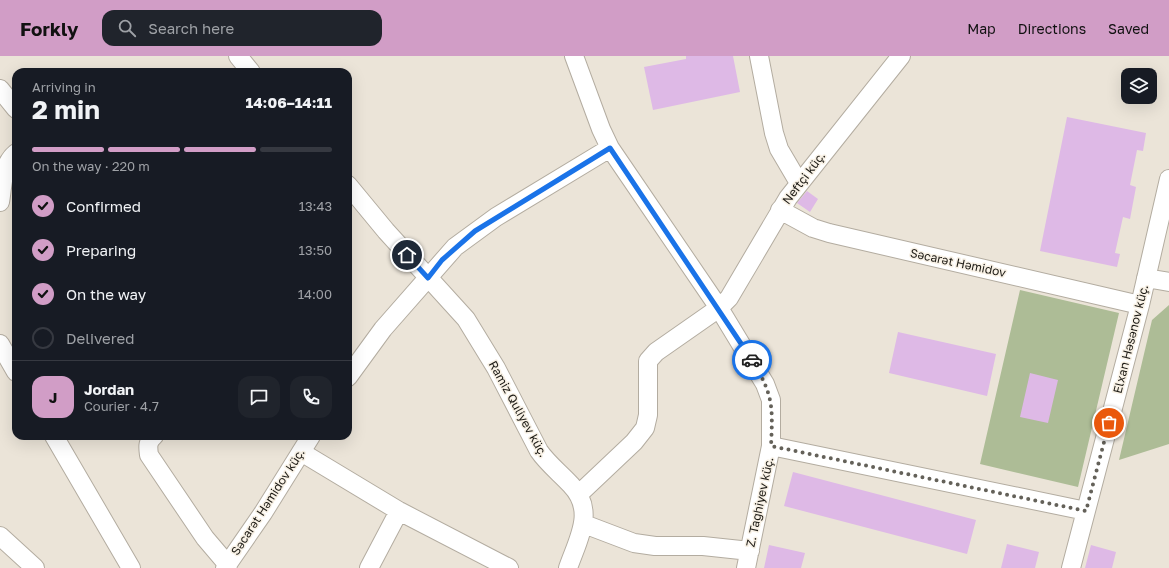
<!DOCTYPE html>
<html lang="en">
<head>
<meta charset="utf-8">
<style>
  body { margin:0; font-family:"Golos Text",sans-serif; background:#20242c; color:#f1f3f6; height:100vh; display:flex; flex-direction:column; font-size:15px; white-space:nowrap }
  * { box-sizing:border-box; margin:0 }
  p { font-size:13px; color:#9ea1a6 }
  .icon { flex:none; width:22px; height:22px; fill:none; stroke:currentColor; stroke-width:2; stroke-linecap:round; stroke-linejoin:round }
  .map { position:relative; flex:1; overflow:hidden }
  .drawer { position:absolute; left:12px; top:12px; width:340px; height:372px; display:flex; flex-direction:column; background:#171b24; border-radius:12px; box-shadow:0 4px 16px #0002 }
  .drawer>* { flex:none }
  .fabs { position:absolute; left:1121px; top:12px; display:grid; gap:8px }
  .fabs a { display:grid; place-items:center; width:36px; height:36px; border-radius:8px; background:#171b24; box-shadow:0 4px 16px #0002; font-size:20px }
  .pin { position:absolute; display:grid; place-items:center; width:34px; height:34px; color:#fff; margin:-17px; border:2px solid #fff; border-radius:50%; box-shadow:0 1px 4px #0007 }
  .courier { position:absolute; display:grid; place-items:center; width:40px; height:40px; margin:-20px; border:3px solid #1a73e8; border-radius:50%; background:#fff; color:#222; box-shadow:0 1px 5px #0007 }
  .headline em { font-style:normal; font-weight:700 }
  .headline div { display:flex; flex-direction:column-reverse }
  .headline { display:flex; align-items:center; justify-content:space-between; height:68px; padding:0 20px }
  h1 { font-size:26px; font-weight:700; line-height:30px }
  .bar { display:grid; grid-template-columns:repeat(4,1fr); gap:6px 4px; align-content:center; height:48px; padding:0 20px }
  .bar i { height:5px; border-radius:3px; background:#363941 }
  .bar .current { background:#d19dc6 }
  .bar p { grid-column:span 4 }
  .line { display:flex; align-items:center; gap:10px; padding:0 20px; border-top:1px solid #363941 }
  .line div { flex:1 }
  .round { display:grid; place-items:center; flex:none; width:42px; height:42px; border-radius:12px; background:#20242c }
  ol { padding:0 20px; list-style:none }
  li { display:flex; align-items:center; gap:12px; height:44px }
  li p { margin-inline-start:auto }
  li .icon { padding:4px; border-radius:50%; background:#d19dc6; color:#111; stroke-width:4 }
  li:last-child { color:#9ea1a6 }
  li i { width:22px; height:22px; border:2px solid #363941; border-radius:50% }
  header { display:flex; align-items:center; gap:24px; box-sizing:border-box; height:56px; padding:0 20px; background:#d19dc6; color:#111 }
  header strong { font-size:19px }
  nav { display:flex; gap:22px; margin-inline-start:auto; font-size:14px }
  .search { width:280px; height:36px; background:#20242c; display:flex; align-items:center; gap:10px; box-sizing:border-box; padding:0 14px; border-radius:12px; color:#9ea1a6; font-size:15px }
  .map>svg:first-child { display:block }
  .green { fill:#adbc96 }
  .building { fill:#deb9e6 }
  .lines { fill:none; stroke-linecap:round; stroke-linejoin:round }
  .minor-casing { stroke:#b3aca0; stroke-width:20 }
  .minor { stroke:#fff; stroke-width:18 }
  .done { stroke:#646159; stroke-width:4; stroke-dasharray:0 7.2 }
  .route { stroke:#1a73e8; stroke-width:5 }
  .labels { text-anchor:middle; stroke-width:3; stroke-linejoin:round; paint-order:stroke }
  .street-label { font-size:12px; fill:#1c1a15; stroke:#f8f1e5 }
</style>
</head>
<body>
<header>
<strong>Forkly</strong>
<div class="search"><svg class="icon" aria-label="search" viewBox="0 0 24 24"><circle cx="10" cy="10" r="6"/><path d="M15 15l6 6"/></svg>Search here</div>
<nav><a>Map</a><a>Directions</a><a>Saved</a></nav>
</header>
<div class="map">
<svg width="1169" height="512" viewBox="0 0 1169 512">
  <rect width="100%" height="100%" fill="#ebe4d8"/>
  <path class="green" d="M1020,234L1119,257L1078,431L980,408Z
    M1169,249V388L1119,404L1152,264Z"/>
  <path class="building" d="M686,0H733L740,36L653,54L644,11L686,3Z
    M1067,61L1146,77L1143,95L1137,94L1130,129L1136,131L1130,163L1123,161L1115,197L1120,198L1117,211L1040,195Z
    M807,135L818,143L810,156L797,147Z
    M898,276L996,298L987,340L889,317Z
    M1030,317L1058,324L1048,367L1020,361Z
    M793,416L976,464L967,498L784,450Z
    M1007,488L1039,496L1035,512H1001Z
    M769,489L805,497L801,512H764Z
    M1091,489L1116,496L1112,512H1085Z"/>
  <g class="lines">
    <g class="minor-casing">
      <path id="minor" d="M238,0L251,16
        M574,0L601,73L610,92L719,252L765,328L771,344V390
        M759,0L774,77L779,93L799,127
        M0,33L16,53
        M348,129L386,175L466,263L496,312L539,395C548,408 560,417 571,429C596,455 578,483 568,512
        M0,146C3,130 2,108 16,97
        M780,154L813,172L829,177L1140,249
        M1146,222L1169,226
        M0,288L16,316
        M348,321L383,273L455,191L496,161L610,92
        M54,380L131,512
        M154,380C147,386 148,391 149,399L205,482L228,509
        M301,396L399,455L509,512
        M579,438L634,386L645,372L648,359V305L656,296L719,252L729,242L788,142L901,0
        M584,468L634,487L655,490H703L750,495
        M0,480L35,512
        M225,512L263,457L311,380
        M369,512L399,455
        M746,512L771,390L1086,455
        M1071,512L1140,249L1169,123"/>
    </g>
    <use href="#minor" class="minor"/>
  </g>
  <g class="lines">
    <path class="done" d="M752,304C773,339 773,349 771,390L1086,455L1109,367"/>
    <path class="route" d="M407,199L428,222L442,204L475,175L610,92L752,304"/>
  </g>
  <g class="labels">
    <g class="street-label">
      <text transform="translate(804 122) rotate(-53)" y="4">Neftçi küç.</text>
      <text transform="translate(958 207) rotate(12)" y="4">Səcarət Həmidov</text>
      <text transform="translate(1131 283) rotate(-76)" y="4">Elxan Həsənov küç.</text>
      <text transform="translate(518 353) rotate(61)" y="4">Ramiz Quliyev küç.</text>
      <text transform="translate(268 446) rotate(-57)" y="4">Səcarət Həmidov küç.</text>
      <text transform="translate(760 446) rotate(-78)" y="4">Z. Taghiyev küç.</text>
    </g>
  </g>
</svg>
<div class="fabs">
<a><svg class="icon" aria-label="layers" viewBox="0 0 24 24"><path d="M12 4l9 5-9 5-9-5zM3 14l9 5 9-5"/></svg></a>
</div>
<div class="pin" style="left:1109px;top:367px;background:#ea580c"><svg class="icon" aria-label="bag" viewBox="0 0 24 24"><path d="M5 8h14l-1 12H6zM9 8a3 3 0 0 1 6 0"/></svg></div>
<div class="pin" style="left:407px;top:199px;background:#1f2937"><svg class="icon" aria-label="home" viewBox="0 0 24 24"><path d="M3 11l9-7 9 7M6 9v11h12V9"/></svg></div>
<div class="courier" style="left:752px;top:304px"><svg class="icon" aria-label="car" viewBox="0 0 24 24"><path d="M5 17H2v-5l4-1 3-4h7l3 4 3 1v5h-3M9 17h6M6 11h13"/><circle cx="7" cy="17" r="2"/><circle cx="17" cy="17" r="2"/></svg></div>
<section class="drawer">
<div class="headline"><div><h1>2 min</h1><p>Arriving in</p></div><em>14:06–14:11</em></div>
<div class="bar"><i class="current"></i><i class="current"></i><i class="current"></i><i></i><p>On the way · 220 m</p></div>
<ol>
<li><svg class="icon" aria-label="check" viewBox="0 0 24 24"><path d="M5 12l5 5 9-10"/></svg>Confirmed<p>13:43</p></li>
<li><svg class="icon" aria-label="check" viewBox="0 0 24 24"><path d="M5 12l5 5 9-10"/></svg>Preparing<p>13:50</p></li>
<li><svg class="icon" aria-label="check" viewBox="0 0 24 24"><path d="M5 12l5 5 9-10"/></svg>On the way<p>14:00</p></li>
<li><i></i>Delivered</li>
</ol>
<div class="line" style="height:72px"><b class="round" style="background:#d19dc6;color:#111">J</b><div><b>Jordan</b><p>Courier · 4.7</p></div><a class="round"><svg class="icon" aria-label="chat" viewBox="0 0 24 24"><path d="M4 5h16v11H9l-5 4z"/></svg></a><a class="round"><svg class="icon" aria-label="phone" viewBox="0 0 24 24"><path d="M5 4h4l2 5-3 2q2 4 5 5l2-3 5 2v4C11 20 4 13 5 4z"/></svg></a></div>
</section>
</div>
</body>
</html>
